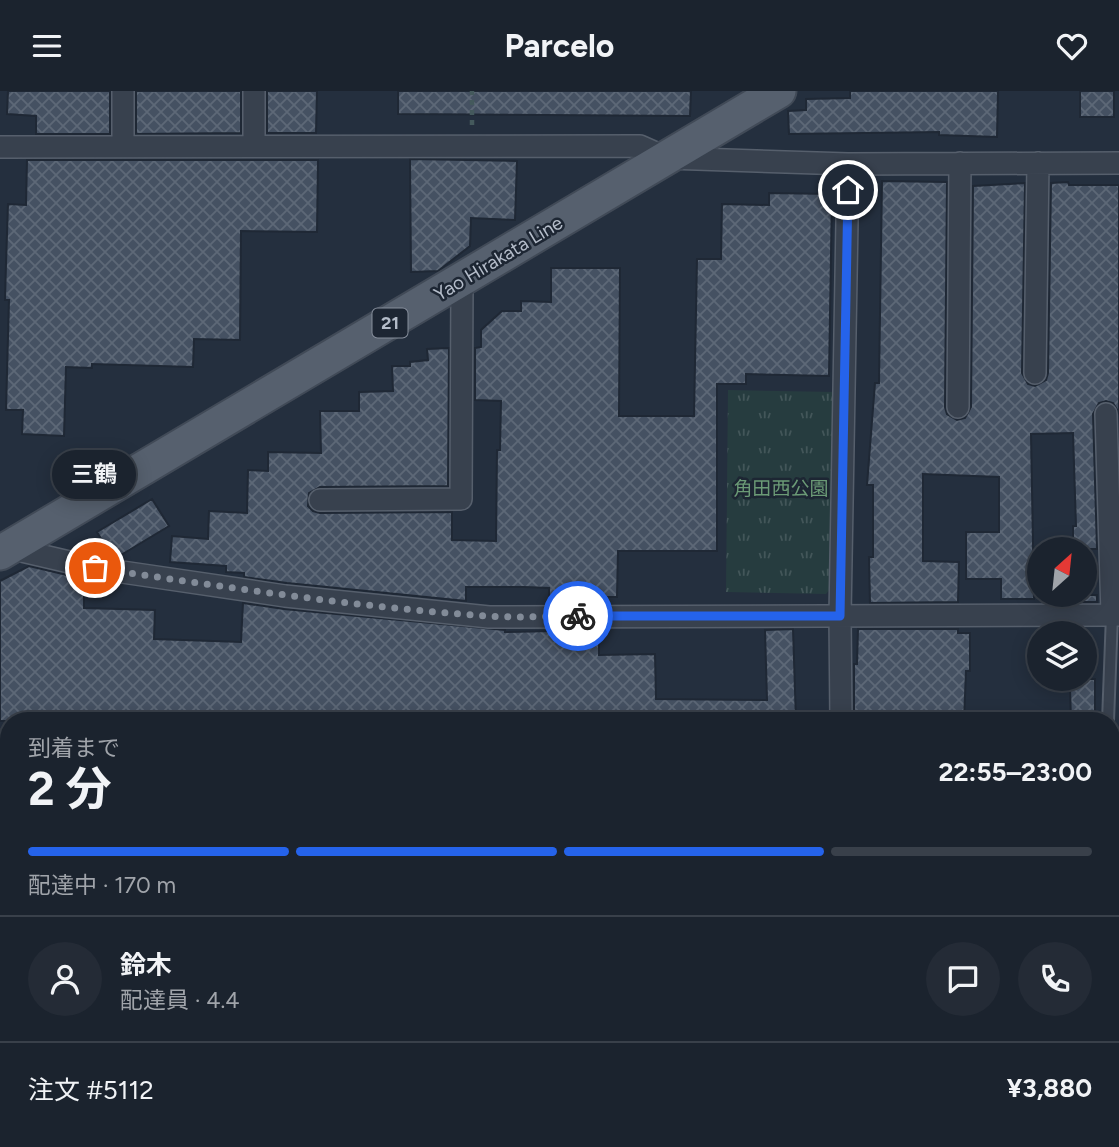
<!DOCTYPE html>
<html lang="ja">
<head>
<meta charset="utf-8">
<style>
  body { margin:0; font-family:Figtree,"Noto Sans JP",sans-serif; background:#242b36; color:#f1f3f6; height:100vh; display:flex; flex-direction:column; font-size:26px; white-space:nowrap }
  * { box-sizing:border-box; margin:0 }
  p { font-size:23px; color:#a0a4aa }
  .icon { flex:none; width:38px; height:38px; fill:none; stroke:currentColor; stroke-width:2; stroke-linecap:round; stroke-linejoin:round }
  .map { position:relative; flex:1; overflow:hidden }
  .details { position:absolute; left:0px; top:621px; width:1120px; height:436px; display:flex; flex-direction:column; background:#1b232e; border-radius:28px 28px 0 0; box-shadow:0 4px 18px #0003,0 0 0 2px #39404a }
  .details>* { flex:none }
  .needle { width:46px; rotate:27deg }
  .buttons { position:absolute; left:1027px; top:446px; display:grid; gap:14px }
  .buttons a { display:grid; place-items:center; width:70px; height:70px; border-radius:50%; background:#1b232e; box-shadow:0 4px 18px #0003,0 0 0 2px #39404a; font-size:35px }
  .pin { position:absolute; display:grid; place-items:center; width:60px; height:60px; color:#fff; margin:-30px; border:4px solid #fff; border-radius:50%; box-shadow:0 2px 7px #0007 }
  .courier { position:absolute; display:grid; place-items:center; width:70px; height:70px; margin:-35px; border:5px solid #2563eb; border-radius:50%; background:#fff; color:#222; box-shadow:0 2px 9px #0007 }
  .bubble { position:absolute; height:49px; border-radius:24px; background:#1b232e; box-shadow:0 4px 18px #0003,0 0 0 2px #39404a; font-size:23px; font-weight:700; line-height:49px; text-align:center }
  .overview em { font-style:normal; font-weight:700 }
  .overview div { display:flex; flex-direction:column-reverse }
  .overview { display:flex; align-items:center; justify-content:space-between; height:119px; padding:0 28px }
  h1 { font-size:46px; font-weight:700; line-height:52px }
  .bar { display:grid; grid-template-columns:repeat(4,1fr); gap:10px 7px; align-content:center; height:84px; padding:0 28px }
  .bar i { height:9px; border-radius:5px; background:#39404a }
  .bar .on { background:#2563eb }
  .bar p { grid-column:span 4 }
  .line { display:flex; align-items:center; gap:18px; padding:0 28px; border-top:2px solid #39404a }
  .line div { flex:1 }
  .round { display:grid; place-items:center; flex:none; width:74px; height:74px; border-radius:37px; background:#242b36 }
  header { display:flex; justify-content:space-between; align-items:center; height:91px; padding:0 28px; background:#1b232e; font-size:32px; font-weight:700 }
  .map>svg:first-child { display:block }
  .grass { fill:url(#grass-tufts) }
  .cemetery { fill:url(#cemetery-stones) }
  .building { fill:url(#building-cross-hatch); stroke:#1f2835; stroke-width:2 }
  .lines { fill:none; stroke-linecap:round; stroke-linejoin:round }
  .service-casing { stroke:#565f6c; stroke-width:14 }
  .minor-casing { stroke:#565f6c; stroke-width:24 }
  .tertiary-casing { stroke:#565f6c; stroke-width:30 }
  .primary-casing { stroke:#414a57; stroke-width:37 }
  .path { stroke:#44595c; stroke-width:4.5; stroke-dasharray:5 5; stroke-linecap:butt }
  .service { stroke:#38414e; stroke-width:10 }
  .minor { stroke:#38414e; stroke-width:21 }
  .tertiary { stroke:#38414e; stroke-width:26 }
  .primary { stroke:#56606e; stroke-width:33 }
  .done { stroke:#828b98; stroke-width:7; stroke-dasharray:0 12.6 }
  .route { stroke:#2563eb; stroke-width:9 }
  .labels { text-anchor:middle; stroke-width:5; stroke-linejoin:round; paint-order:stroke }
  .shield { fill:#1d2633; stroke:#878f9c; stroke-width:2 }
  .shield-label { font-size:18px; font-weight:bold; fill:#b4bcc9 }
  .street-label { font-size:19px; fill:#b4bcc9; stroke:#1d2633 }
  .park-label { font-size:19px; fill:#6b9a76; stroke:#1d2633 }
</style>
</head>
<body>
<header><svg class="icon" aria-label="menu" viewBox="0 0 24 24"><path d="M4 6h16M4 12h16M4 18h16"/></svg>Parcelo<svg class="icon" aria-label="heart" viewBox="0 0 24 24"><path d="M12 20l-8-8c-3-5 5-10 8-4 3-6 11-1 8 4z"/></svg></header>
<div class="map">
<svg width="1119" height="1056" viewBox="0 0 1119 1056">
  <defs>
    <pattern id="grass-tufts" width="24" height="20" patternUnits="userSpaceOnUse" patternTransform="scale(1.75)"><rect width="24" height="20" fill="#263c3f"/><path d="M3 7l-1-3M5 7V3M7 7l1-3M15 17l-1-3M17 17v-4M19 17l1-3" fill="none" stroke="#435659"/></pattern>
    <pattern id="cemetery-stones" width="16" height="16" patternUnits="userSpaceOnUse" patternTransform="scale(1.75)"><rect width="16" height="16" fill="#263c3f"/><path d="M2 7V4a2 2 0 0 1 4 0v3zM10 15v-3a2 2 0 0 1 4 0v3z" fill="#435659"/></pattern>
    <pattern id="building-cross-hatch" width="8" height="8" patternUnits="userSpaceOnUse" patternTransform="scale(1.75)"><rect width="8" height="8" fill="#455162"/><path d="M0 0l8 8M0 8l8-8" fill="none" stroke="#5d6877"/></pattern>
  </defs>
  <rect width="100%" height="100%" fill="#242f3e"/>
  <path class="grass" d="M728,299L836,301L833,494L826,503L726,501Z"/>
  <path class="cemetery" d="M0,681L9,684V836L0,834Z"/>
  <path class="building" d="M8,0H110V43H36V25L7,23Z
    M136,0H241V42L136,43Z
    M267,0H317L316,42H267Z
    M398,0H691L690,25L398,23Z
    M850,0H998L997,46L939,44V41L789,43L788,20L806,19V8L850,7Z
    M1080,0H1114V26H1080Z
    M410,68L517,70L515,129L471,127L470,155L438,180L411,181Z
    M27,69H318L317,141L241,140L240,249L194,248L193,276L92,273V277L66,276L64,345L22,343L23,319H6L9,209H5L6,173L8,113L26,114Z
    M882,90L947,91L945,316L947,323L957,329L965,327L971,316L973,95L1025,92L1022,282L1028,293L1035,295L1046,289L1048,282L1051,92L1068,91L1069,94H1119V322L1113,312L1106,310L1099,312L1093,323L1097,458H1073V435H1076L1073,342L1031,343L1034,508H1001V488H966V441H999V386L923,383V470L959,471L958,511L870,512L869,466H873V394H867L875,292H879Z
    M769,102L832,103L829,285L746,283V293H717V460H618L617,506H598V513H549V497L524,496H466V510L287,492L244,486V482L226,481V475L170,471L172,445L208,448L209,420L247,422L248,379L268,380V361L321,362L320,320H359V301L393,300L392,275H410V271L428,269L427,258L449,257L448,395L320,396L309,402L308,415L313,420L320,422L452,421V449L496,450L497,359H500L501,310L475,309V257L481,256V239L502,220H521V210L551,211V177H620L619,325H694L697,168H721L722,113L769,114Z
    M152,408L169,435L116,467L112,466L97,441Z
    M29,475L84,488V517L155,519L154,548L241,551L243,512L284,518L505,539V541L599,539V564L655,563L656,608L767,609L765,539L793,538L796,630H0V490Z
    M1075,504H1097V511H1075Z
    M858,538H958V542H970V580H966L964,630H854V573H857Z
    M1073,588H1095V630H1071L1070,597H1073Z"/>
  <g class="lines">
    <g class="service-casing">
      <path id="service" d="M1108,630L1112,524"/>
    </g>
    <g class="minor-casing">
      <path id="minor" d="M254,0V55
        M0,56L640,55L667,67L848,73L1119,72
        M123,56V0
        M1035,282L1038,72
        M958,316L960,72
        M1106,323L1112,524
        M320,409L461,408L462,189
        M9,457L95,477L285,505L489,526L1119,524
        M841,630L840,525L848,73
        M0,847L9,849
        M1111,1048L1119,1034
        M102,1056L106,1048"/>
    </g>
    <g class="tertiary-casing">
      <path id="tertiary" d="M1111,977H1119
        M797,1056L802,1048"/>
    </g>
    <g class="primary-casing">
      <path id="primary" d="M0,462L779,0"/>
    </g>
    <path class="path" d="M472,34V0
      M0,741L9,745
      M5,826L9,814"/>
    <use href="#service" class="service"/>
    <use href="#minor" class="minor"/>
    <use href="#tertiary" class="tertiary"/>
    <use href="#primary" class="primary"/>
  </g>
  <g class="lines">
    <path class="done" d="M95,477C226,496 356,516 487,525C517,527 548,525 578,525"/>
    <path class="route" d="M578,525H840L848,99"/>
  </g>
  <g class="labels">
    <rect class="shield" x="372.5" y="217.5" width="35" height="29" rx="5"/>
    <g class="shield-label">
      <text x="390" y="238">21</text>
    </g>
    <g class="street-label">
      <text transform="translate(498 167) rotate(-31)" y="7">Yao Hirakata Line</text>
    </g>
    <g class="park-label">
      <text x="781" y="404">角田西公園</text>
    </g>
  </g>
</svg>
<div class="buttons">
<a><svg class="needle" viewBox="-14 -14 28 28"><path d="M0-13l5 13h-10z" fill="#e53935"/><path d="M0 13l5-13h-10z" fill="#a0a4aa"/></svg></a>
<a><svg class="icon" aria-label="layers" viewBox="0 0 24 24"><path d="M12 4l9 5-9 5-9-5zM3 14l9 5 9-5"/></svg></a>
</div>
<div class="pin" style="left:95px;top:477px;background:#ea580c"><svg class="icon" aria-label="bag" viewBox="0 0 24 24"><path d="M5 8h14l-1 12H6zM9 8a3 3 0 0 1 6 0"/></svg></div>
<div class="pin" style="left:848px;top:99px;background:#1f2937"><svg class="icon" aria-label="home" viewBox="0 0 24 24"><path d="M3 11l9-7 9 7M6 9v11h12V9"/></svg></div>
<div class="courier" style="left:578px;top:525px"><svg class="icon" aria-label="bike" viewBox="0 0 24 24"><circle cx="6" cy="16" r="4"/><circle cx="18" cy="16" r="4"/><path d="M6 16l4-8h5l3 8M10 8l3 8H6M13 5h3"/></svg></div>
<div class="bubble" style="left:52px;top:359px;width:84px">三鶴</div>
<section class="details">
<div class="overview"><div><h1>2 分</h1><p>到着まで</p></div><em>22:55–23:00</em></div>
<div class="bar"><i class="on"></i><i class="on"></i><i class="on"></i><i></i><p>配達中 · 170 m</p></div>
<div class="line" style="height:126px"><a class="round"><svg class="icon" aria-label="person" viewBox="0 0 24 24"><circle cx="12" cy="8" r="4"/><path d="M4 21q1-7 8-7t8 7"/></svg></a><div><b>鈴木</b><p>配達員 · 4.4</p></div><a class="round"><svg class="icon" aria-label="chat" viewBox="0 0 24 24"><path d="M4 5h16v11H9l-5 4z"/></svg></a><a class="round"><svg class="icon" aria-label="phone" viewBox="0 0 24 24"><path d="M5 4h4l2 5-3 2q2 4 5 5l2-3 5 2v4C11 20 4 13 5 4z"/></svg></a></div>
<div class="line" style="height:91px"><div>注文 #5112</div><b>¥3,880</b></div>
</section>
</div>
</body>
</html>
